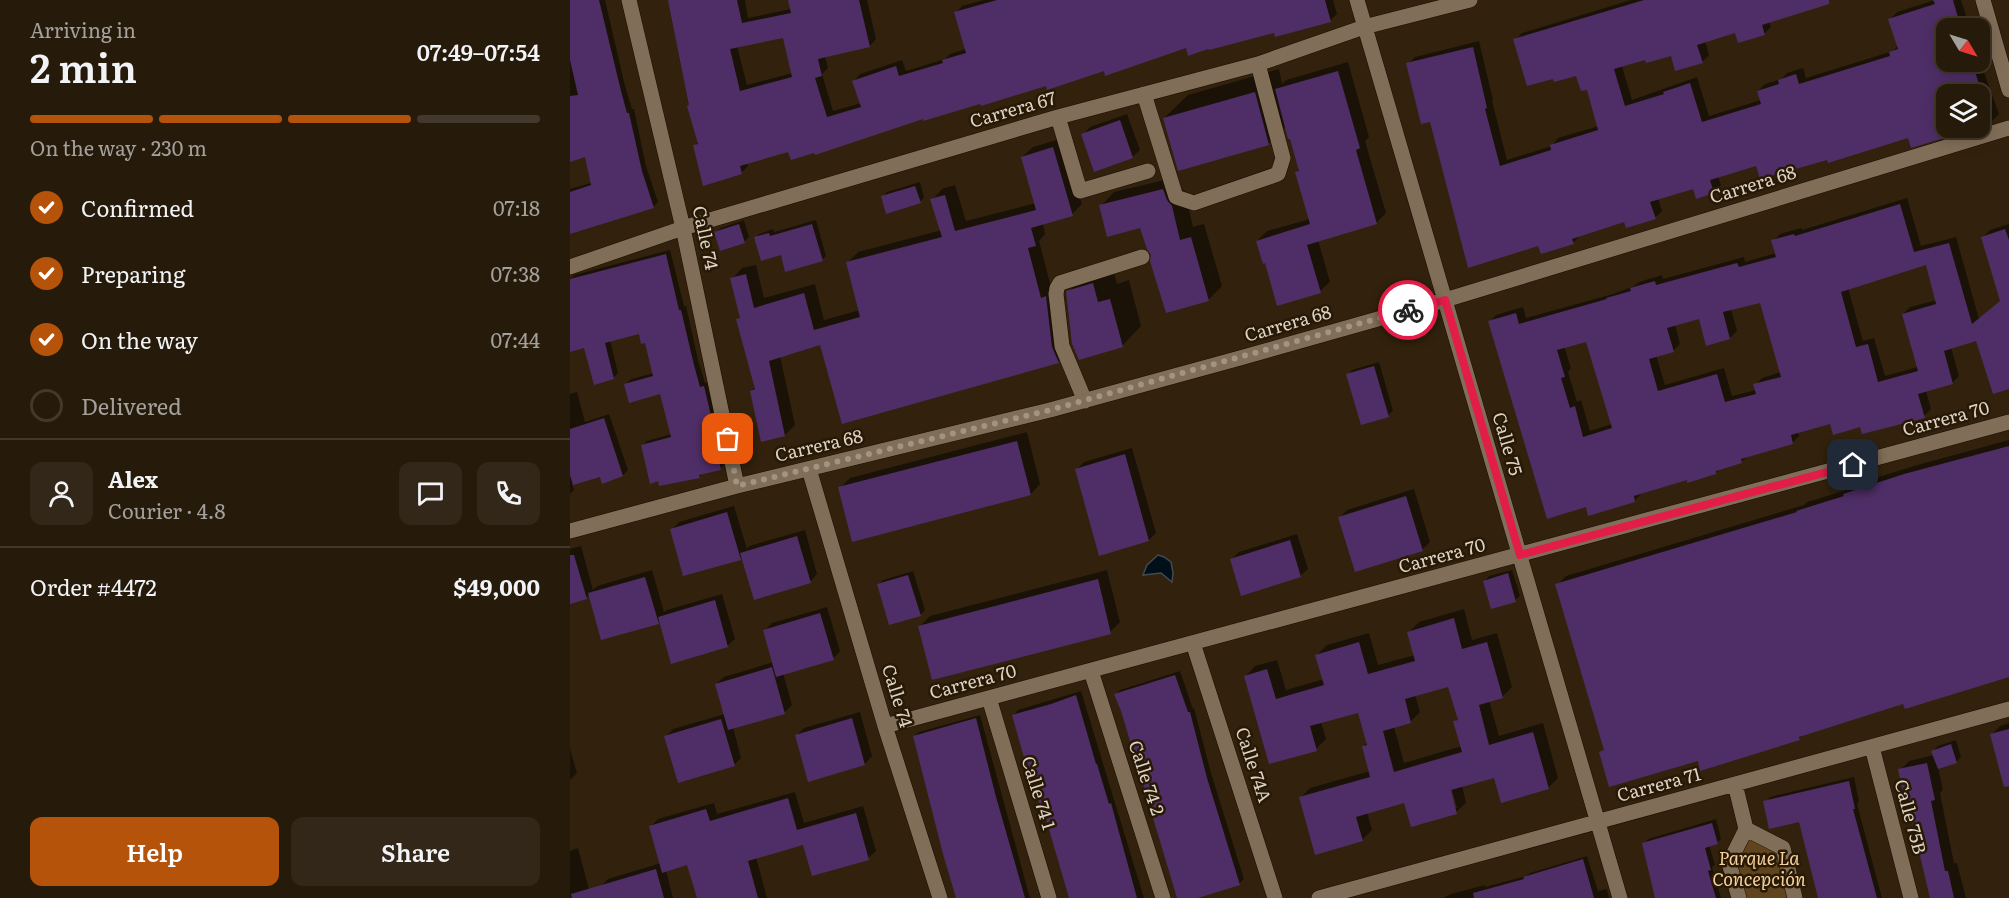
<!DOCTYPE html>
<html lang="en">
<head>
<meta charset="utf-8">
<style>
  body { margin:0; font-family:Literata,serif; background:#322718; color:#f1f3f6; height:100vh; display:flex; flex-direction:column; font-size:22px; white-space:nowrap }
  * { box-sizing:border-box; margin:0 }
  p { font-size:20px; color:#a4a19c }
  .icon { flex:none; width:33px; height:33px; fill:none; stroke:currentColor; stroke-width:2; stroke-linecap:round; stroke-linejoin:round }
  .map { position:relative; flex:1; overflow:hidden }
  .details { display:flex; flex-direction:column; background:#261a0a; width:570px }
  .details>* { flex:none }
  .needle { width:39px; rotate:128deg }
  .buttons { position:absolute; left:1366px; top:18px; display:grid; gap:12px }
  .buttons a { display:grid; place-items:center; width:54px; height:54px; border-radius:12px; background:#261a0a; box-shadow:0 3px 15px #0003,0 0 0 2px #42382b; font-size:30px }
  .pin { position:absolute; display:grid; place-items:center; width:51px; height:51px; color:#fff; margin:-26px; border-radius:12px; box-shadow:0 3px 9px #0006 }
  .courier { position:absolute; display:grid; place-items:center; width:60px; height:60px; margin:-30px; border:4px solid #e11d48; border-radius:50%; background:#fff; color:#222; box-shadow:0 2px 8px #0007 }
  .head em { font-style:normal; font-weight:600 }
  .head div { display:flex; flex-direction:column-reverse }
  .head { display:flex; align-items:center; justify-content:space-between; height:102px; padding:0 30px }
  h1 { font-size:39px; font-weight:600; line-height:45px }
  .bar { display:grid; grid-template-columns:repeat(4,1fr); gap:9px 6px; align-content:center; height:72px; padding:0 30px }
  .bar i { height:8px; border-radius:4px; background:#42382b }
  .bar .on { background:#b45309 }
  .bar p { grid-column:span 4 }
  .line { display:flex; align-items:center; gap:15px; padding:0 30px; border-top:2px solid #42382b }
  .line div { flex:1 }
  .round { display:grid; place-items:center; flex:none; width:63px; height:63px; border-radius:12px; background:#322718 }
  ol { padding:0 30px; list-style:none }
  li { display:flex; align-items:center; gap:18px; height:66px }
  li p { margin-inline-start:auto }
  li .icon { padding:6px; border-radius:50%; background:#b45309; color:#fff; stroke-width:4 }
  li:last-child { color:#a4a19c }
  li i { width:33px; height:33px; border:3px solid #42382b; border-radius:50% }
  .action { display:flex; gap:12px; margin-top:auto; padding:12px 30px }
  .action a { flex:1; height:69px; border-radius:12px; background:#b45309; color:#fff; font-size:24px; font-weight:600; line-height:69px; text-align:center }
  .action a+a { background:#322718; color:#f1f3f6 }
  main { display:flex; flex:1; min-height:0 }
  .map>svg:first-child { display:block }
  .green { fill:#5f441e }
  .water { fill:#000f1a; stroke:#424a4e; stroke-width:1.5 }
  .shadow { fill:#0007; fill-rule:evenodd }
  .building { fill:#4f2e67; fill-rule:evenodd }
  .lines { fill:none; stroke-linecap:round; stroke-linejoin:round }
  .minor-casing { stroke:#190b00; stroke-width:16 }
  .minor { stroke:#816e58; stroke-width:15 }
  .done { stroke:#a09485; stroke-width:6; stroke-dasharray:0 10.8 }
  .route { stroke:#e11d48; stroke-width:8 }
  .labels { text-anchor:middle; stroke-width:5; stroke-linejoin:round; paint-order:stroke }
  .street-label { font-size:18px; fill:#dcd2c6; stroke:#281904 }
  .park-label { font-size:18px; font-style:italic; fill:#f7d09e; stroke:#281904 }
</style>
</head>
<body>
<main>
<section class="details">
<div class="head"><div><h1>2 min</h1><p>Arriving in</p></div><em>07:49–07:54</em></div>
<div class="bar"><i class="on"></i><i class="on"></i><i class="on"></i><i></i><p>On the way · 230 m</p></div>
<ol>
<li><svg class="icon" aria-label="check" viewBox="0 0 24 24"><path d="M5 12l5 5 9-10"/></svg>Confirmed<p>07:18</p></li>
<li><svg class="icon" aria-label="check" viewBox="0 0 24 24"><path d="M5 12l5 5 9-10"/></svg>Preparing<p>07:38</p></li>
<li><svg class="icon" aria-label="check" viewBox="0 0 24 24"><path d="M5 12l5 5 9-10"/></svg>On the way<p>07:44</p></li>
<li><i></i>Delivered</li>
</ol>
<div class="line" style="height:108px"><a class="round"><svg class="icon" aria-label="person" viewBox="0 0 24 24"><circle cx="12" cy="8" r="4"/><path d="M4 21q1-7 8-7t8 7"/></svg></a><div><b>Alex</b><p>Courier · 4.8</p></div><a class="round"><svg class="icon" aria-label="chat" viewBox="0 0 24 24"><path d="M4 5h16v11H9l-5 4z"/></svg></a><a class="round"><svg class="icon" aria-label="phone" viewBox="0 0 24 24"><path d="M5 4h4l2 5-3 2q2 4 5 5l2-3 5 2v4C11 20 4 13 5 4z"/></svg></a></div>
<div class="line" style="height:78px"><div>Order #4472</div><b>$49,000</b></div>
<div class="action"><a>Help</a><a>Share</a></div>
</section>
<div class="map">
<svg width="1439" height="898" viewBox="0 0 1439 898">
  <rect width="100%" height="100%" fill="#32220d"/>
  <path class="green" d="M1178,835L1208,851L1220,898H1173L1163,863Z"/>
  <path class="water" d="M588,555L594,557L601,562L603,573L602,582L591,573L573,575L577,565Z"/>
  <path class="shadow" d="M0,0H35L55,86L62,109H64L76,166L88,202L83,207L0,232V189L21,183L16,155L0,160Z
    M99,0H175L178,18L221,9L219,0H297L306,39L300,46L255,56L258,68L252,74L263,111L291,103L284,81L290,74L332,60L336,71L375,59L380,54L396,49L386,13L392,6L414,0H763L767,14L760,21L617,46L412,102L219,150L177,163L178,166L171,173L124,146L129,142ZM214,36L223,73L177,85L167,46Z
    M1061,0H1257L1199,21L1201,27L1194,34L1166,31L1135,41L1139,55L1132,62L1102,54L1076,58L1052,66L1062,100L1127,77L1139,116L1191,100L1188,91L1195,84L1211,79L1217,73L1233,68L1236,78L1323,51L1328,45L1320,19L1327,12L1365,0H1391L1400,28H1377V62L1410,61L1429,114L1422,121L1410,125V94H1377V128H1402L1342,146L1339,136L1258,158L1187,164L1148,176L1151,185L1144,192L1124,187L1088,198L1092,211L1085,218L1055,220L1011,235L1003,243L969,245L861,120L838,64L845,57L909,41L923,100L922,101L937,160L982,146L988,138L1029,126L1018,88L1007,74L945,40L952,33Z
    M778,62L799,137L795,141L816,213L806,223L748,240L760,282L750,291L696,262L687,241L697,231L740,219L727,172L730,169L716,126L699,143L609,169L594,118L618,95L709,69L712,84L716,80Z
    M557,114L570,150L562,157L513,135L520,127Z
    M493,138L512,204L502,214L473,223L475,234L469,241L498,352L488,362L251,343L210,356L225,425L215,435L181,391L186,386L168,320L171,316L162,279L172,268L186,265L194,298L245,284L254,320L290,310L278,262L288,252L372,230L362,200L372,189L385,185L396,221L466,203L452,157L463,147Z
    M607,177L610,187L615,192L623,227L634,224L652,286L638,300L583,254L571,227L531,206L544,192Z
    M350,182L354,197L350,202L313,196L317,192Z
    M1337,198L1351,246L1386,237L1409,319L1432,300L1413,237L1420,230L1439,224V387L1407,339L1381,347L1389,376L1382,383L1356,391L1361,409L1354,416L1291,425L1261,422L1228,431L1229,436L1222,443L1178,456L1171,462L1150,468L1146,473L1118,478L1071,494L1065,500L1017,505L920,322L926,315L953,307L956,318L1043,294L1064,286L1069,282L1092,275L1093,279L1174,257L1175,262L1206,253L1203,241L1210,234L1231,228L1232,230ZM1357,263L1367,300L1340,307L1333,314L1348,367L1315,376L1304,338L1293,341L1278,288ZM1191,301L1211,372L1192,378L1185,385L1186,390L1162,396L1154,368L1095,385L1086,355L1103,351L1110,344L1105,324L1130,317L1160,338L1167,331L1161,309ZM1017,340L1042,424L1020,431L1011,400L1007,402L998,372L1001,368L994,346Z
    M174,220L179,237L174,242L146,232L151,228Z
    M246,220L256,256L252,260L212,253L185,238L189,234L203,229L204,232Z
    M100,250L114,306H116L128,360L135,383L139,382L156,463L150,468L133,472L129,477L72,446L77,441L101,434L91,393L56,384L61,379L84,373L76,341L70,332L40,340L48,373L43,378L15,346L0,351V279L4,275Z
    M542,265L547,284L559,280L571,326L552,346L498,292L517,272Z
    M809,362L823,411L818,415L778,375L782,370Z
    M7,392L15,422L39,414L58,470L53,475H31L2,484L4,490L0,494V394Z
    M457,432L470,484L461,494L270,488L280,478Z
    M1439,440V676L1334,702L1233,734L1229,739L1129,759L1031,752L1035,748L987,585L996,576L1234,505L1237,502L1280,489L1283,485L1344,466Z
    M562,448L586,533L579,540L506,470L514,462Z
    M844,489L860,542L852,550L770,517L777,510Z
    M164,506L177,549L179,546L235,530L247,574L240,582L173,555L170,558L102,529L109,522Z
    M727,534L738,569L730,576L662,559L669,552Z
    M11,546L23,590L27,586L82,570L94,612L97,610L152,594L165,639L157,646L90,620L88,622L20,594L16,598L0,603V549Z
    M537,570L550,622L540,632L350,626L360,616Z
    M942,570L950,596L945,600L915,581L919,576Z
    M343,571L355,610L350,615L309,584L313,580Z
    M257,607L270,651L263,659L213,673L222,705L214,713L163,727L171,758L164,765L96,736L103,729L155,714L146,684L154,677L204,662L195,630L202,623Z
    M894,609L902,640L927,633L942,687L932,697L919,700L929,736L973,723L988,778L978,788L925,776L892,785L896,803L886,812L835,802L797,812L802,830L792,840L730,798L740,788L800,771L793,746L798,742L789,711L751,722L756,739L746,749L676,676L685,666L707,660L716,690L754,679L747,655L757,645L799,633L808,665L845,655L839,632L849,622ZM879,685L889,718L885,722L892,746L834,763L824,727L840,722L850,712L845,695ZM877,783H880L887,808H884Z
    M610,671L623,709L624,708L641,773L674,879L669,884L623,898H609L546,694L550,690Z
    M511,691L574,898H501L444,715L448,710Z
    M290,712L302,756L295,764L227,735L234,728Z
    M410,715L460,898H388L344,736L349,732Z
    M1439,723V779L1421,735L1430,726Z
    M1386,740L1391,757L1386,762L1368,767L1373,790L1370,793L1384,863H1387L1396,898H1361L1330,770L1339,761L1364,755L1363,751L1368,746Z
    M0,749L7,773L0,780Z
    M1284,777L1289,802L1287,804L1312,898H1250L1230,820L1195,802L1200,797Z
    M225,792L234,823L293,806L306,851L298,858L234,843L186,857L197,898H128L118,864L96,870L103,898H34L31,886L38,879L91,863L81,826L88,819L144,803L147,814Z
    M1146,819L1151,839L1147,843L1139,845L1145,865L1142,867L1151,898H1087L1074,844L1078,839Z
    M8,848L20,893L16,898H0V851Z
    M1017,856L1028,891L1037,889L1039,898H873L881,894L915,885V887L956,876L960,873Z"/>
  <path class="building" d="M0,0H29L51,91L57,113H59L72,171L84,208L0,234V192L21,185L15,157L0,162V96L8,95L0,60Z
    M98,0H167L172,23L221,13L218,0H289L300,47L248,59L252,76L245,78L257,117L291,107L282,81L326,66L329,76L373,63L372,60L396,53L384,12L427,0H755L761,22L705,37L704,33L639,50L638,49L618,56L616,48L535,76L534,71L477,90L476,86L411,106L410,104L353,121V119L245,155L244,153L221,160L218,152L170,166L172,174L133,186L123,145L128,144L117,106L119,105ZM213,38L222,77L170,91L160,49Z
    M1074,0H1259V4L1192,25L1195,35L1168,43L1165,33L1127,45L1133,63L1105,71L1101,56L1076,63L1075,60L1044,69L1055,106L1094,94L1093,92L1120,83L1132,122L1191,104L1187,91L1209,84L1208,80L1226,74L1229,84L1320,56L1319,52L1328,49L1318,19L1365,4L1363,0H1383L1391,28H1377V62H1402L1412,94H1377V128H1407L1341,148L1338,138L1258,163L1257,160L1190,179L1186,166L1140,180L1144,193L1126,199L1123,189L1080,202L1086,219L1056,228L1054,222L1002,239L1004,244L971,254L968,246L898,268L860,122L851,124L836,63L903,47L917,108L915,109L930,166L981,150L980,145L1028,130L1017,90L1011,91L1006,76L984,82L983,79L957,86L943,39Z
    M768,71L790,148L786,150L807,224L737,245L751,293L707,306L695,263L693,264L686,241L740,224L725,172L729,171L720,139H718L705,89Z
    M685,92L699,145L608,171L593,118Z
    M550,120L563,158L524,172L511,134Z
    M483,147L503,216L461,228L466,246L458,248L471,298L476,296L482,347L489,363L272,424L250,345L199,361L215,436L191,442L180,391L185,389L166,319L170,318L160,278L176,274L184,308L234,293L244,330L290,317L276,262L372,237L360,199L375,195L385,231L466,210L451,157Z
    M345,186L351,203L316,214L311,196Z
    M593,189L597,200L602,206L610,240L621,237L639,301L596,313L580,261L581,255L577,249L570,228L537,237L529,205Z
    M1330,204L1344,252L1379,243L1402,324L1430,301L1411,237L1435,229L1439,240V389L1423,394L1406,341L1374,351L1383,384L1348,394L1355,418L1292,434L1290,427L1263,435L1260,424L1221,435L1223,444L1171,459L1172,463L1146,471V474L1117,483V480L1064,496L1065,502L1018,516L1016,507L977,519L918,321L946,313L949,324L1037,299L1036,298L1061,291L1060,288L1085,281L1086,285L1167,263L1169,267L1206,257L1201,240L1224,234L1225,236ZM1356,265L1366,304L1332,314L1348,371L1308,382L1298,344L1286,347L1271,292ZM1190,303L1211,377L1183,384L1186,394L1155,402L1147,374L1088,391L1079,359L1104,352L1097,328L1129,319L1136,346L1160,339L1153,312ZM1016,342L1042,428L1013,437L1005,406L1000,408L991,378L995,377L987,350Z
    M169,224L175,243L150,251L144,232Z
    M242,224L253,261L215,272L211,255L191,261L184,237L199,233L200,236Z
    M96,254L109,310H111L124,365L130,387L134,386L142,420H140L151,470L129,475L130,478L89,486L88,481L80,484L71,445L101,437L90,394L59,403L54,384L83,376L75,343L71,344L69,334L35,343L44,379L24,385L14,348L0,352V279Z
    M523,283L528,302L540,299L553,347L509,360L502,344L496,291Z
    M804,366L819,417L791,425L776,374Z
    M34,418L53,476L32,484L30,477L3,485L0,475V429Z
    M447,441L461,495L282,542L268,487Z
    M1439,446V677L1335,709L1333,704L1229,737L1230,740L1130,771L1128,761L1039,787L1029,752L1034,750L985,584L1227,512L1226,511L1274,496L1273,494L1334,474Z
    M555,454L579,541L529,556L505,469Z
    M836,496L853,551L785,572L768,517Z
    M157,512L171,560L113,576L100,529Z
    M227,536L241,583L184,600L170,553Z
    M720,540L731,577L671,596L660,559Z
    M0,555H4L17,599L0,604Z
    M938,573L946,602L921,609L913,581Z
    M338,575L351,616L319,625L307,584Z
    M75,577L89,624L31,640L18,593Z
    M528,579L541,634L362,680L348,626Z
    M145,600L158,647L101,664L88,617Z
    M250,613L264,660L206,677L193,630Z
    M884,618L892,649L917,642L933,698L909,705L919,745L963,732L979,789L931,803L924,778L881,790L887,814L841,827L834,803L786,817L793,841L745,855L729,797L800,777L792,746L797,745L788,713L740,726L747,751L699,764L674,676L697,669L706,699L754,685L745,655L789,642L798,674L845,661L837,632ZM878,687L888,720L883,721L892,752L824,772L813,731L841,723L835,699Z
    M202,667L215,714L158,730L145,684Z
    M605,675L618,712H620L637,778L670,885L628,898H607L551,711L544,694Z
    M506,695L526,764H527L539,804L541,803L567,898H499L476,819H474L457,761H455L442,715L481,704Z
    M282,718L295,765L238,782L225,735Z
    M406,718L426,797L455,898H386L373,854L343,736Z
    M151,719L165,766L108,783L94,736Z
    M1439,729V786L1434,787L1420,734Z
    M1381,744L1387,763L1368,769L1361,751Z
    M1357,763L1365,800L1361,801L1375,871H1378L1384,898H1360L1338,805L1332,789L1328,769Z
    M1279,781L1285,809H1283L1307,898H1248L1229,822L1199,829L1193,801Z
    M218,798L227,830L286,813L299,860L242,876L233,845L178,861L188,898H127L117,865L92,873L79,826L136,809L140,821Z
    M1142,823L1148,844L1135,848L1141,870L1138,871L1146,898H1085L1072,843Z
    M1013,859L1024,898H904L903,893L954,879L953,877Z
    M86,869L94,898H2L1,894Z"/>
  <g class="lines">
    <g class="minor-casing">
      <path id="minor" d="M59,0L113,228L167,486
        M787,0L1050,898
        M1413,0L1439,90
        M574,94L606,197L624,203L708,174L713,158L688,64
        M488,117L510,191L578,171
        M0,267L113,228L488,117L688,64L794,27L900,0
        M515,401L492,346L486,294L487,288L490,283L572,257
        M239,469L315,726L370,898
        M0,531L167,486L480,410L670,358L875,300L1439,128
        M623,643L705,898
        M521,671L593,898
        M419,698L479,898
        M315,726L1439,422
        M1302,747L1341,898
        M1165,784L1176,829L1159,863L1169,898
        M1176,829L1213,848L1225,898
        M749,898L1439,709"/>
    </g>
    <use href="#minor" class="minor"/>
  </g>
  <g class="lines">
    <path class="done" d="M158,439L167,486L480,410L838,310"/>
    <path class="route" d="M838,310L875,300L950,555L1283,465"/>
  </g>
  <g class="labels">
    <g class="street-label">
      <text transform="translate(443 110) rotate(-16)" y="6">Carrera 67</text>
      <text transform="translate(1183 185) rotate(-17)" y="6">Carrera 68</text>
      <text transform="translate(135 238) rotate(78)" y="6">Calle 74</text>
      <text transform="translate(718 324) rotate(-16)" y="6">Carrera 68</text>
      <text transform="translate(1376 419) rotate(-15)" y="6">Carrera 70</text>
      <text transform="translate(937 444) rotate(74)" y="6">Calle 75</text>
      <text transform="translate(249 446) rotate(-13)" y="6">Carrera 68</text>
      <text transform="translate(872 556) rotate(-15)" y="6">Carrera 70</text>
      <text transform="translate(403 682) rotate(-15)" y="6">Carrera 70</text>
      <text transform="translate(327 696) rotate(73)" y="6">Calle 74</text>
      <text transform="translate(683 765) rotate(72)" y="6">Calle 74A</text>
      <text transform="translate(576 778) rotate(72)" y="6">Calle 74 2</text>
      <text transform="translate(1089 785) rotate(-15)" y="6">Carrera 71</text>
      <text transform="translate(468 793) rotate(73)" y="6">Calle 74 1</text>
      <text transform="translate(1340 817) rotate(75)" y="6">Calle 75B</text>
    </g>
    <g class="park-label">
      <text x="1189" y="865">Parque La<tspan x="1189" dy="21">Concepción</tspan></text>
    </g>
  </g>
</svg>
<div class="buttons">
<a><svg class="needle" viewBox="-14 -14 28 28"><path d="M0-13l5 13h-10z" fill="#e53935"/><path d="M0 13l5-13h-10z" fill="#a4a19c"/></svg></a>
<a><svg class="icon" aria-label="layers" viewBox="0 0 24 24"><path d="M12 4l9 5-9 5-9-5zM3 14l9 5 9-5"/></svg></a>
</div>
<div class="pin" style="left:158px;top:439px;background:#ea580c"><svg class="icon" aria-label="bag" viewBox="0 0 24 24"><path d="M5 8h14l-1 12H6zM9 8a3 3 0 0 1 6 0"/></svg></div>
<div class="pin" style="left:1283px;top:465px;background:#1f2937"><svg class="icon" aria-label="home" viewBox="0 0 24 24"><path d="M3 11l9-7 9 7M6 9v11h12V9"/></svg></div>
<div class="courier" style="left:838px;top:310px"><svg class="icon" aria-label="bike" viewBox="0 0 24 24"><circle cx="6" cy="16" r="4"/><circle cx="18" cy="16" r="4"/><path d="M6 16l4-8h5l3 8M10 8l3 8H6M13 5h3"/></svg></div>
</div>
</main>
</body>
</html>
